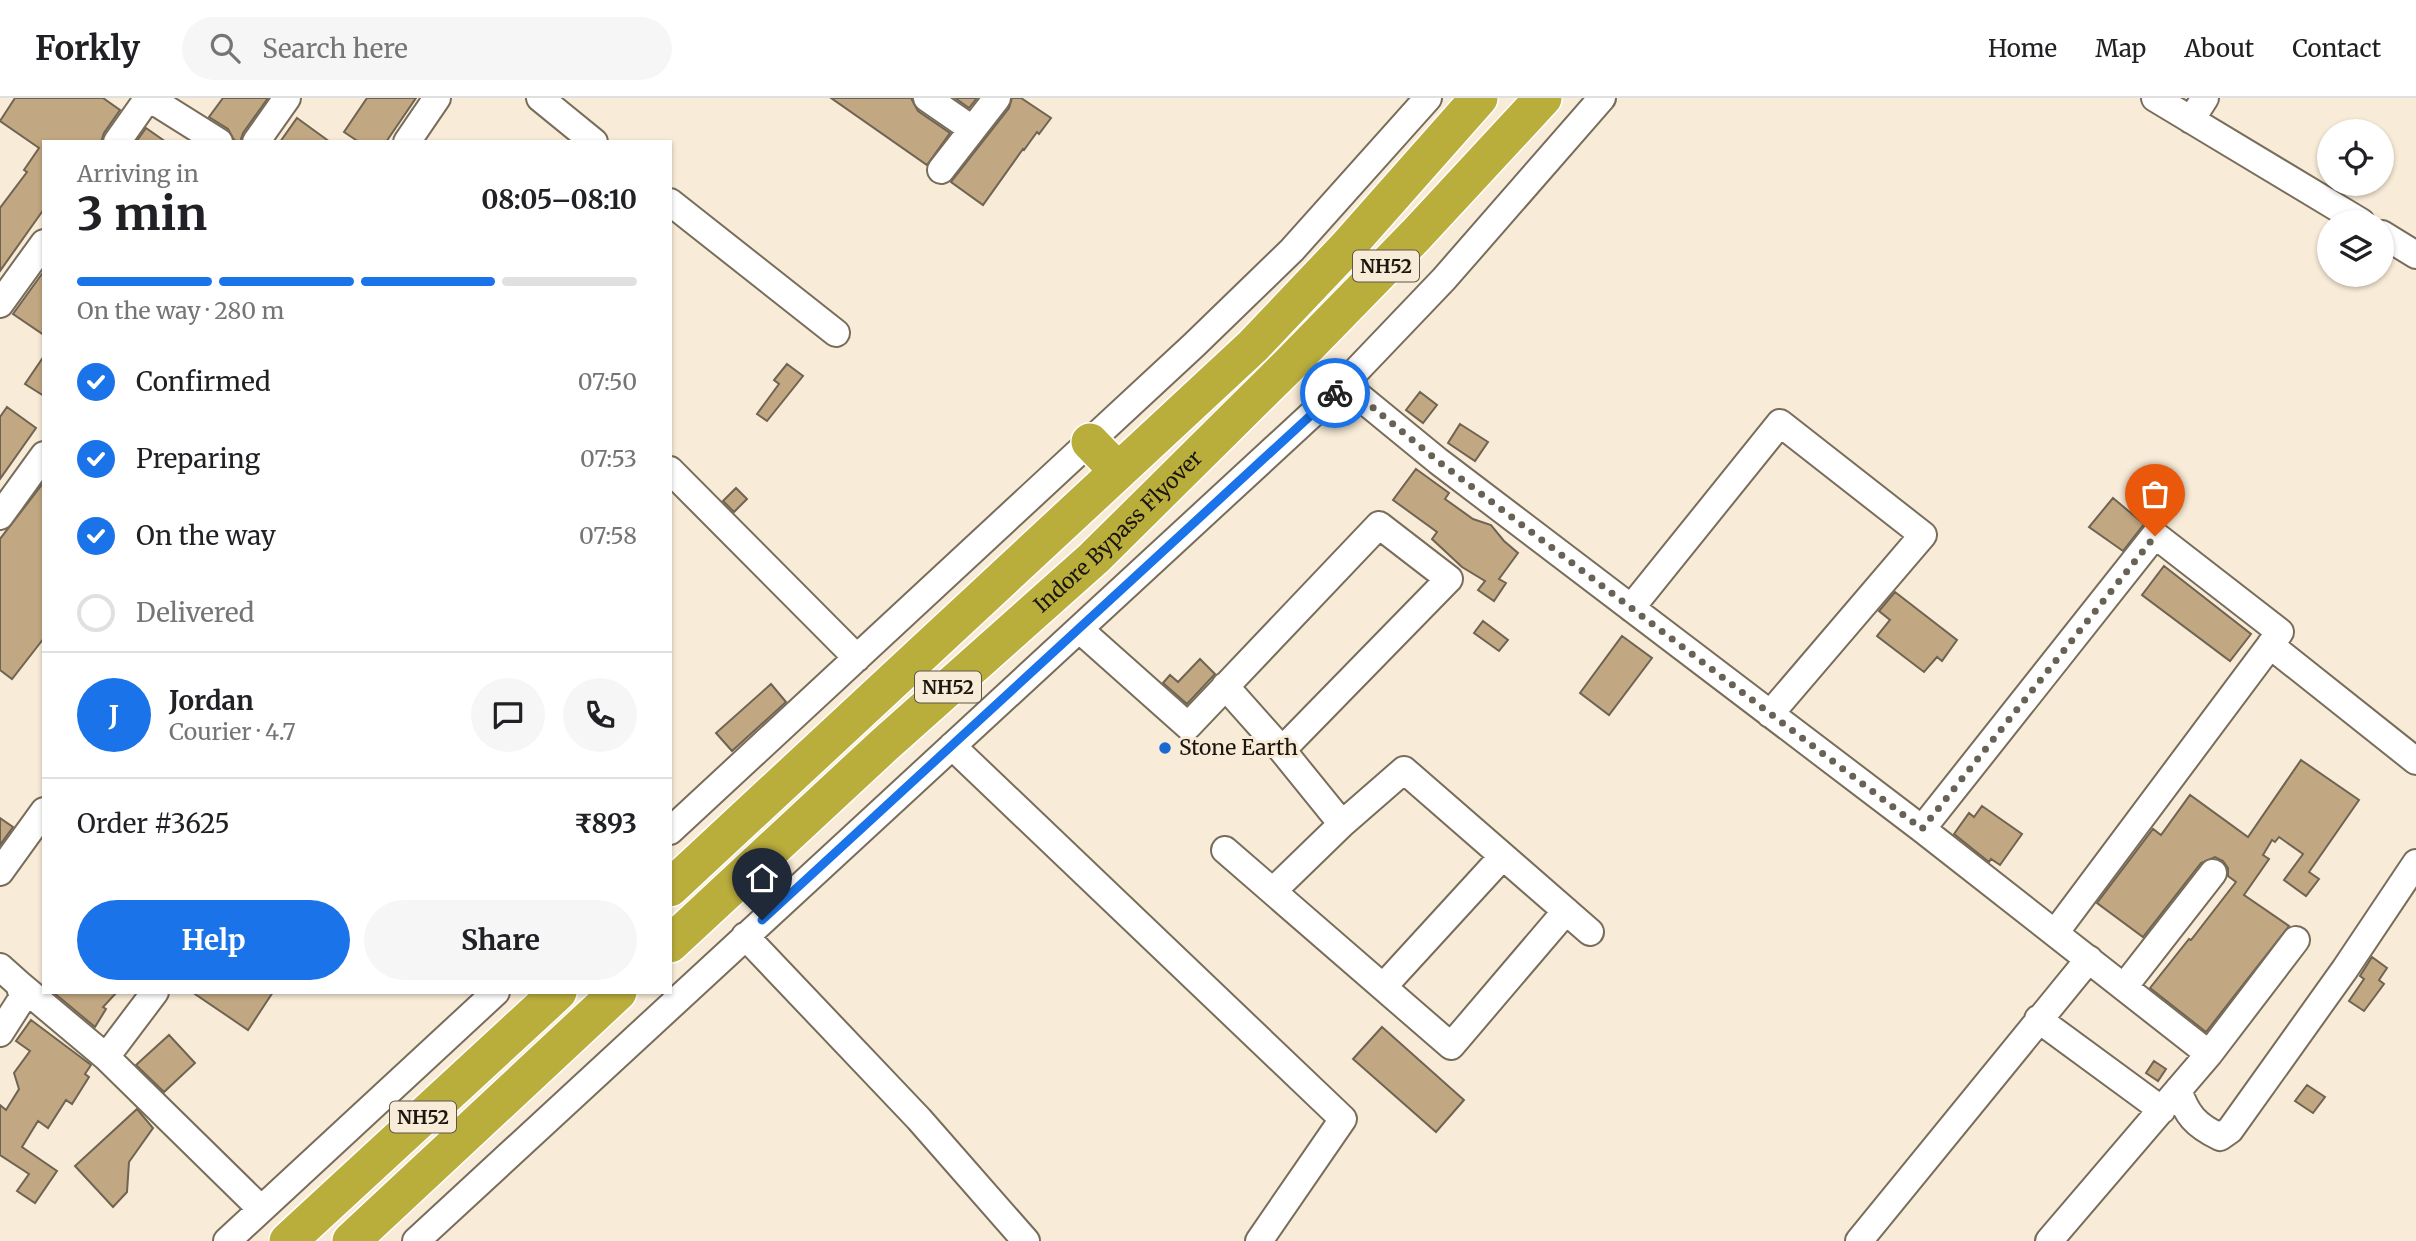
<!DOCTYPE html>
<html lang="en">
<head>
<meta charset="utf-8">
<style>
  body { margin:0; font-family:Merriweather,serif; background:#f6f6f6; color:#202124; height:100vh; display:flex; flex-direction:column; font-size:26px; white-space:nowrap }
  * { box-sizing:border-box; margin:0 }
  p { font-size:23px; color:#757577 }
  .icon { flex:none; width:38px; height:38px; fill:none; stroke:currentColor; stroke-width:2; stroke-linecap:round; stroke-linejoin:round }
  .map { position:relative; flex:1; overflow:hidden }
  .details { position:absolute; left:42px; top:42px; width:630px; height:854px; display:flex; flex-direction:column; background:#fff; border-radius:0px; box-shadow:0 2px 5px #0004 }
  .details>* { flex:none }
  .controls { position:absolute; left:2317px; top:21px; display:grid; gap:14px }
  .controls a { display:grid; place-items:center; width:77px; height:77px; border-radius:50%; background:#fff; box-shadow:0 2px 5px #0004; font-size:35px }
  .pin { position:absolute; display:grid; place-items:center; width:60px; height:60px; color:#fff; margin:-72px -30px; border-radius:50% 50% 50% 0; rotate:-45deg; box-shadow:0 0 7px #0007 }
  .pin .icon { rotate:45deg }
  .courier { position:absolute; display:grid; place-items:center; width:70px; height:70px; margin:-35px; border:5px solid #1a73e8; border-radius:50%; background:#fff; color:#222; box-shadow:0 2px 9px #0007 }
  .overview em { font-style:normal; font-weight:700 }
  .overview div { display:flex; flex-direction:column-reverse }
  .overview { display:flex; align-items:center; justify-content:space-between; height:119px; padding:0 35px }
  h1 { font-size:46px; font-weight:700; line-height:52px }
  .bar { display:grid; grid-template-columns:repeat(4,1fr); gap:10px 7px; align-content:center; height:84px; padding:0 35px }
  .bar i { height:9px; border-radius:5px; background:#e0e0e0 }
  .bar .selected { background:#1a73e8 }
  .bar p { grid-column:span 4 }
  .line { display:flex; align-items:center; gap:18px; padding:0 35px; border-top:2px solid #e0e0e0 }
  .line div { flex:1 }
  .round { display:grid; place-items:center; flex:none; width:74px; height:74px; border-radius:37px; background:#f6f6f6 }
  ol { padding:0 35px; list-style:none }
  li { display:flex; align-items:center; gap:21px; height:77px }
  li p { margin-inline-start:auto }
  li .icon { padding:7px; border-radius:50%; background:#1a73e8; color:#fff; stroke-width:4 }
  li:last-child { color:#757577 }
  li i { width:38px; height:38px; border:4px solid #e0e0e0; border-radius:50% }
  .primary-button { display:flex; gap:14px; margin-top:auto; padding:14px 35px }
  .primary-button a { flex:1; height:80px; border-radius:42px; background:#1a73e8; color:#fff; font-size:28px; font-weight:700; line-height:80px; text-align:center }
  .primary-button a+a { background:#f6f6f6; color:#202124 }
  header { display:flex; align-items:center; gap:42px; box-sizing:border-box; height:98px; padding:0 35px; background:#fff; border-bottom:2px solid #e0e0e0 }
  header strong { font-size:33px }
  nav { display:flex; gap:38px; margin-inline-start:auto; font-size:24px }
  .search { width:490px; height:63px; background:#f6f6f6; display:flex; align-items:center; gap:18px; box-sizing:border-box; padding:0 24px; border-radius:38px; color:#757577; font-size:26px }
  .map>svg:first-child { display:block }
  .building { fill:#c2a882; stroke:#6f6352; stroke-width:2 }
  .lines { fill:none; stroke-linecap:round; stroke-linejoin:round }
  .minor-casing { stroke:#786d5b; stroke-width:30 }
  .highway-casing { stroke:#fff; stroke-width:40 }
  .minor { stroke:#fff; stroke-width:26 }
  .highway { stroke:#b9ad3c; stroke-width:37 }
  .done { stroke:#686155; stroke-width:7; stroke-dasharray:0 12.6 }
  .route { stroke:#1a73e8; stroke-width:9 }
  .poi-dot { fill:#1a69d3; stroke:#f8ebd7; stroke-width:2.5 }
  .labels { text-anchor:middle; stroke-width:6; stroke-linejoin:round; paint-order:stroke }
  .shield { fill:#f8ebd7; stroke:#5d564b; stroke-width:2 }
  .shield-label { font-size:19px; font-weight:bold; fill:#1b160f }
  .street-label { font-size:21px; fill:#1b160f; stroke:#f8ebd7 }
  .poi-label { font-size:21px; fill:#1b160f; stroke:#f8ebd7; text-anchor:start }
</style>
</head>
<body>
<header>
<strong>Forkly</strong>
<div class="search"><svg class="icon" aria-label="search" viewBox="0 0 24 24"><circle cx="10" cy="10" r="6"/><path d="M15 15l6 6"/></svg>Search here</div>
<nav><a>Home</a><a>Map</a><a>About</a><a>Contact</a></nav>
</header>
<div class="map">
<svg width="2416" height="1143" viewBox="0 0 2416 1143">
  <rect width="100%" height="100%" fill="#f8ebd7"/>
  <path class="building" d="M15,0H103L120,12L104,35L101,44H44V111L0,173V110L27,74L24,72L39,50L0,23Z
    M223,0H268L243,35L240,44L234,42L228,31L209,19Z
    M367,0H416L386,44H359L344,34Z
    M831,0H911L918,13L950,35L927,67Z
    M955,0H977L969,10Z
    M1012,0H1021L1051,20L1039,36L1037,34L1024,52L1023,51L983,107L951,84L1009,10Z
    M297,20L330,44H280Z
    M146,30L166,44H136Z
    M44,173V237L13,216Z
    M44,258V298L25,286Z
    M787,266L803,278L767,323L757,316L779,286L774,282Z
    M1420,294L1437,307L1423,325L1406,312Z
    M7,309L36,330L0,381V319Z
    M1460,326L1488,344L1475,363L1448,345Z
    M1416,371L1449,395L1445,401L1473,421L1491,427L1504,443L1518,455L1499,481L1506,485L1494,503L1478,492L1485,483L1462,469L1432,441L1437,434L1393,402Z
    M44,384V540L12,581L0,572V441Z
    M736,390L747,401L734,414L723,403Z
    M2113,400L2144,426L2123,453L2089,429Z
    M2164,468L2251,536L2230,563L2142,497Z
    M1895,494L1957,542L1942,563L1937,559L1924,574L1877,538L1890,522L1879,513Z
    M1483,523L1508,542L1499,553L1474,535Z
    M1622,538L1652,560L1609,617L1580,595Z
    M1200,561L1215,576L1187,606L1163,585L1170,577L1178,584Z
    M771,586L786,604L732,653L716,635Z
    M2301,662L2359,702L2309,774L2319,781L2306,798L2284,782L2303,756L2279,739L2275,744L2272,742L2263,757L2269,761L2244,797L2289,828L2206,934L2150,890L2189,841L2191,842L2236,784L2228,778V770L2223,763L2215,759L2201,765L2143,839L2097,805L2153,731L2161,737L2190,697L2248,739Z
    M1982,708L2022,736L2000,767L1991,761L1989,764L1954,736L1969,715L1974,719Z
    M0,720L13,729L0,747Z
    M2372,859L2387,870L2379,882L2384,886L2364,913L2349,903L2364,881L2360,878Z
    M53,894H117L103,909L106,911L95,929Z
    M192,894H273L248,932Z
    M31,922L91,967L85,976L89,979L72,1006L66,1002L48,1030L38,1023L22,1049L57,1073L35,1105L17,1093L29,1076L0,1057V1007L6,1012L19,991L14,975L30,953L16,943Z
    M1382,929L1464,1002L1436,1034L1353,961Z
    M169,937L195,965L164,994L136,967Z
    M2154,963L2166,971L2158,983L2146,975Z
    M2307,987L2325,999L2313,1015L2295,1003Z
    M137,1011L153,1030L129,1064L127,1094L113,1109L75,1068Z"/>
  <g class="lines">
    <g class="minor-casing">
      <path id="minor" d="M149,0L219,44
        M540,0L594,44
        M927,0L972,31
        M2155,0L2361,124
        M2191,22L2205,0
        M117,44L148,0
        M256,44L287,0
        M407,44L437,0
        M941,72L997,0
        M670,104L836,235
        M2382,136L2416,157
        M0,206L44,145
        M1344,286L1438,363L1922,731L2209,956
        M670,372L857,560
        M0,418L44,357
        M1631,510L1780,325L1923,437L1770,616
        M1079,531L1188,628L1379,427L1449,481L1282,652
        M2270,547L2416,663
        M1225,588L1282,652L1342,726
        M952,648L1343,1021L1259,1143
        M1922,731L2155,437L2280,534L2055,835
        M670,733L1194,247L1292,152L1428,0
        M1225,752L1451,948L1566,813
        M0,774L44,713
        M1273,793L1342,726L1404,672L1590,834
        M745,838L919,1021L1026,1143
        M0,869L19,886L23,899L0,935
        M19,886L106,959L261,1111
        M1383,889L1503,758
        M2124,889L2213,775
        M2038,921L2162,1012
        M106,959L155,894
        M2178,992C2187,1017 2195,1027 2220,1039L2230,1032L2345,871L2416,765
        M227,1143L496,894
        M416,1143L1337,293L1444,181L1602,0
        M1859,1143L2089,861
        M2049,1143L2209,956L2296,842"/>
    </g>
    <g class="highway-casing">
      <g id="highway">
        <path d="M1090,344L1118,373"/>
        <path d="M670,790L1253,248L1348,148L1479,0"/>
        <path id="s1" d="M670,846L883,648L1094,460L1290,266L1416,137L1543,0"/>
        <path d="M288,1143L558,894"/>
        <path d="M351,1143L618,894"/>
      </g>
    </g>
    <use href="#minor" class="minor"/>
    <use href="#highway" class="highway"/>
  </g>
  <g class="lines">
    <path class="done" d="M1335,295L1344,286L1438,363L1922,731L2155,438"/>
    <path class="route" d="M762,822L1335,295"/>
  </g>
  <circle class="poi-dot" cx="1165" cy="650" r="7"/>
  <g class="labels">
    <g class="shield">
      <rect x="1353" y="152.5" width="66" height="31" rx="5"/>
      <rect x="915" y="573.5" width="66" height="31" rx="5"/>
      <rect x="390" y="1003.5" width="66" height="31" rx="5"/>
    </g>
    <g class="shield-label">
      <text x="1386" y="175">NH52</text>
      <text x="948" y="596">NH52</text>
      <text x="423" y="1026">NH52</text>
    </g>
    <g class="street-label">
      <text dy="7" stroke="none"><textPath href="#s1" startOffset="609">Indore Bypass Flyover</textPath></text>
    </g>
    <g class="poi-label">
      <text x="1179" y="657">Stone Earth</text>
    </g>
  </g>
</svg>
<div class="controls">
<a><svg class="icon" aria-label="locate" viewBox="0 0 24 24"><circle cx="12" cy="12" r="6"/><path d="M12 2v4M12 18v4M2 12h4M18 12h4"/></svg></a>
<a><svg class="icon" aria-label="layers" viewBox="0 0 24 24"><path d="M12 4l9 5-9 5-9-5zM3 14l9 5 9-5"/></svg></a>
</div>
<div class="pin" style="left:2155px;top:438px;background:#ea580c"><svg class="icon" aria-label="bag" viewBox="0 0 24 24"><path d="M5 8h14l-1 12H6zM9 8a3 3 0 0 1 6 0"/></svg></div>
<div class="pin" style="left:762px;top:822px;background:#1f2937"><svg class="icon" aria-label="home" viewBox="0 0 24 24"><path d="M3 11l9-7 9 7M6 9v11h12V9"/></svg></div>
<div class="courier" style="left:1335px;top:295px"><svg class="icon" aria-label="bike" viewBox="0 0 24 24"><circle cx="6" cy="16" r="4"/><circle cx="18" cy="16" r="4"/><path d="M6 16l4-8h5l3 8M10 8l3 8H6M13 5h3"/></svg></div>
<section class="details">
<div class="overview"><div><h1>3 min</h1><p>Arriving in</p></div><em>08:05–08:10</em></div>
<div class="bar"><i class="selected"></i><i class="selected"></i><i class="selected"></i><i></i><p>On the way · 280 m</p></div>
<ol>
<li><svg class="icon" aria-label="check" viewBox="0 0 24 24"><path d="M5 12l5 5 9-10"/></svg>Confirmed<p>07:50</p></li>
<li><svg class="icon" aria-label="check" viewBox="0 0 24 24"><path d="M5 12l5 5 9-10"/></svg>Preparing<p>07:53</p></li>
<li><svg class="icon" aria-label="check" viewBox="0 0 24 24"><path d="M5 12l5 5 9-10"/></svg>On the way<p>07:58</p></li>
<li><i></i>Delivered</li>
</ol>
<div class="line" style="height:126px"><b class="round" style="background:#1a73e8;color:#fff">J</b><div><b>Jordan</b><p>Courier · 4.7</p></div><a class="round"><svg class="icon" aria-label="chat" viewBox="0 0 24 24"><path d="M4 5h16v11H9l-5 4z"/></svg></a><a class="round"><svg class="icon" aria-label="phone" viewBox="0 0 24 24"><path d="M5 4h4l2 5-3 2q2 4 5 5l2-3 5 2v4C11 20 4 13 5 4z"/></svg></a></div>
<div class="line" style="height:91px"><div>Order #3625</div><b>₹893</b></div>
<div class="primary-button"><a>Help</a><a>Share</a></div>
</section>
</div>
</body>
</html>
